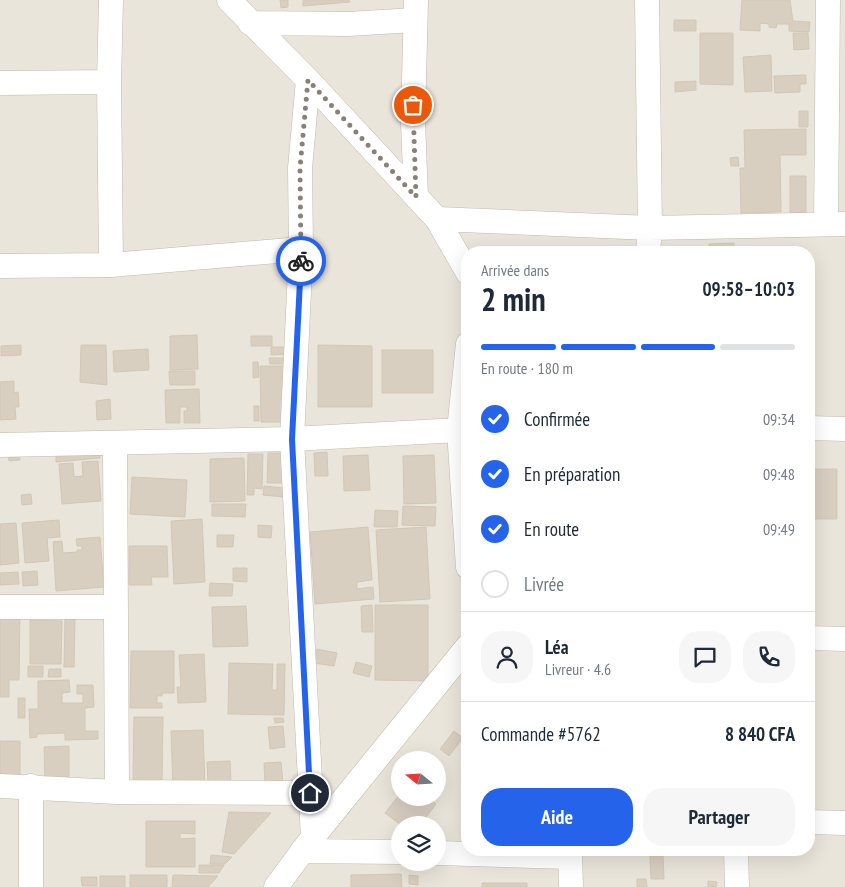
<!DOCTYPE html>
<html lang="fr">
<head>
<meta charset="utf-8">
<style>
  body { margin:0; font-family:"PT Sans Narrow",sans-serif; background:#f6f6f7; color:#1f2937; height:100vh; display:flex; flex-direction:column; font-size:19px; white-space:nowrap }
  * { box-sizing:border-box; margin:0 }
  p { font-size:16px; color:#747a83 }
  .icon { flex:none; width:28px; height:28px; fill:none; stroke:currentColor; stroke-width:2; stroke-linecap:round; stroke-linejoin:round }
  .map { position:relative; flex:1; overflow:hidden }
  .drawer { position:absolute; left:461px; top:246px; width:354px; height:610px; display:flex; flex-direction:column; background:#fff; border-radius:20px; box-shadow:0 5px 20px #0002 }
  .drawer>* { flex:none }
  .needle { width:32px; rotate:288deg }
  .fabs { position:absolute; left:391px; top:751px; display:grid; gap:10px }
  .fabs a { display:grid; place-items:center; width:55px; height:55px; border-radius:50%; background:#fff; box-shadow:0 5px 20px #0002; font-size:25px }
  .pin { position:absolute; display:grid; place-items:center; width:42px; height:42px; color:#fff; margin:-21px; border:2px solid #fff; border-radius:50%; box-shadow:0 1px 5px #0007 }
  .courier { position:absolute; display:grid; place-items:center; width:50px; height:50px; margin:-25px; border:4px solid #2563eb; border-radius:50%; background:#fff; color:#222; box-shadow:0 1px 6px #0007 }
  .headline em { font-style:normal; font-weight:600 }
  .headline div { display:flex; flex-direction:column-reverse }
  .headline { display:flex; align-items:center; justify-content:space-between; height:85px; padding:0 20px }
  h1 { font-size:32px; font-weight:600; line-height:38px }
  .bar { display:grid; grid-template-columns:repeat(4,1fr); gap:8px 5px; align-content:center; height:60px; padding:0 20px }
  .bar i { height:6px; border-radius:4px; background:#e0e1e3 }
  .bar .selected { background:#2563eb }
  .bar p { grid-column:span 4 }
  .line { display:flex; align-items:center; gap:12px; padding:0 20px; border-top:1px solid #e0e1e3 }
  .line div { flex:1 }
  .round { display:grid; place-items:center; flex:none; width:52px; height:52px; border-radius:20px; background:#f6f6f7 }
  ol { padding:0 20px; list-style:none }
  li { display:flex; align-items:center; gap:15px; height:55px }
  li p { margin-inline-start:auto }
  li .icon { padding:5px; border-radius:50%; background:#2563eb; color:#fff; stroke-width:4 }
  li:last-child { color:#747a83 }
  li i { width:28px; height:28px; border:2px solid #e0e1e3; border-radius:50% }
  .primary-button { display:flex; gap:10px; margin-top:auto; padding:10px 20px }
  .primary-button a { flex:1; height:58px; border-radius:20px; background:#2563eb; color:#fff; font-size:20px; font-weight:600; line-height:58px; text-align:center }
  .primary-button a+a { background:#f6f6f7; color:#1f2937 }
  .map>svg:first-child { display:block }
  .residential { fill:#eae5da; fill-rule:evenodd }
  .building { fill:#d8cfc1; stroke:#d3c7b4 }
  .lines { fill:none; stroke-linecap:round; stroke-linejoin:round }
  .minor-casing { stroke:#c2bbae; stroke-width:25 }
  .minor { stroke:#fff; stroke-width:24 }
  .done { stroke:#878178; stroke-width:5; stroke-dasharray:0 9 }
  .route { stroke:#2563eb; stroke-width:6 }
</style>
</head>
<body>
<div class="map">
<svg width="845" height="887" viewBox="0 0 845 887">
  <rect width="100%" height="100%" fill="#f6f3ec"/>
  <path class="residential" d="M0,0H845V887H0ZM468,252H809V850H468ZM400,760H438V798H400ZM400,825H438V862H400Z"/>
  <path class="building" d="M280,0H288V7L281,8Z
    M303,0H349L350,2L303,6Z
    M742,0H790L793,21L810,22L809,32L789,31V24H777L776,28L769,27V24L760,23V31L740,30Z
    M674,20H696V31H674Z
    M700,33H733V85L700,84Z
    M793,33H808L809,49L794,50Z
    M771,55L772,91L745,92L743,57Z
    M806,75V84H800V92L775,93L774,76Z
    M696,81V90L675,92V82Z
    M799,111H808V127H799Z
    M806,129V155H780L781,212L741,213L740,168H745L744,130Z
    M738,157L739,166H731L730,158Z
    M790,176H806V212L790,213Z
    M734,243V252H709V244Z
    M197,335L198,369L170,370V336Z
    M251,336H272V346H251Z
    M21,345V355L1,356V346Z
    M81,345H106L107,385L80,382Z
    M318,345L372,346V407H318Z
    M271,347H285L286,354L271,355Z
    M148,349L149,370L114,372L113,351Z
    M382,350H433V393H382Z
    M269,358H285V364H270Z
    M253,362H258L259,377L253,378Z
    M260,366H284L285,422H261Z
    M169,371H195V385H170Z
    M14,381V393L18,392L19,407H15L16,419L0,420V382Z
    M199,389L200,423H184V411H187V407H180V423H166L165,390Z
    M110,399L111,419L97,420L96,401Z
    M254,406H259V421H254Z
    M100,450V458L56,462V453Z
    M19,451L20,460L9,461L8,452Z
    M327,452L328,476H315L314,453Z
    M268,453H285V483H267Z
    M248,454H263L262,489L254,488V495H247Z
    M368,455L370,490L344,491L343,456Z
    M434,455L436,503L404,504L403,456Z
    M244,458L245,501L210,502V459Z
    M98,461L101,501L62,504L59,464L73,463L74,477L83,476L82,462Z
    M809,469H837V519H809V508H813V481H809Z
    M132,477L187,480L185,517L130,514Z
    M264,486L285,488L284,497L263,495Z
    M31,494L32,504L22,505L21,495Z
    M212,504H246L245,517L212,516Z
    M403,506L436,507L435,526L402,525Z
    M375,510L398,511L397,527H374Z
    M202,519L205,582L174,584L171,521Z
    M59,520L60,537L47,538L49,561L25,563L22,523Z
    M16,523L19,563L0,565V524Z
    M258,525L272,526L271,538L258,537Z
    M368,527L372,580L357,582V589L373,587L374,599L315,604L310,532Z
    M426,527L430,599L380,602L376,530Z
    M217,535H234L233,547H217Z
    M100,537L104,587L56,591L53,542L62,541L63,553L77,552V550H82V546H77L76,539Z
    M129,546H167L168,577H151L152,585H129Z
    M233,568H247V582L233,581Z
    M37,571L38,585L23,586L22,572Z
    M18,572L19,584L0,585V573Z
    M210,583L233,584L232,596H209Z
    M372,605L373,632H362L361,606Z
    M375,605H428V681L375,680Z
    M246,606L248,646L213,647L212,607Z
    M0,610H20L19,680H9V697H0Z
    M65,618H75L74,667H64Z
    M30,620L62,621L61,664H30Z
    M317,649L337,653L334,666L314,663Z
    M131,651H174V693H162V696H157V703H162V708H130Z
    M204,654L206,702L178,703L177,687H181L179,655Z
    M356,662L372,666L369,677L353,673Z
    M229,663L273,664L272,690H277V664H285L284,715L228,714Z
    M28,666H43V677H28Z
    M49,669H61V677H48Z
    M69,680L70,692L62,693V703H83V694H77V685H93L94,707L85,708V731H98V739L65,740V733L37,734V737L30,738L29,709H38V681Z
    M18,698H25V718H18Z
    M134,717H163L162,781H133Z
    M274,718H283L284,722L275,723Z
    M283,726L285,747L270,749L268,727Z
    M203,730L205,786L173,788L171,731Z
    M454,731L463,738L449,756L440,749Z
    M0,741H20V782H0Z
    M69,746V782H45L44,747Z
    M230,761L231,782L208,783L207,762Z
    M281,762L283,783L265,784L264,763Z
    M400,794V798H428L436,804L420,825L418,823L401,825L385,813Z
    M229,812L271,813L234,854L222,852Z
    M146,821H195V834L180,833V839L195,838V867H146Z
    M624,850H644L645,852L624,853Z
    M211,855L232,857L225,864H210Z
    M650,856H663L664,879H651Z
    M199,865H224L219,873H199Z
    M401,874L402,887H351V875Z
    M130,875H167V887H130Z
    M173,875L218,876L208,887H172Z
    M409,875L418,876V885L409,884Z
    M100,876H125V887H100Z
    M81,877H97V886H82Z
    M637,879H646L647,887H637Z
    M708,881L717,882L716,887H708Z
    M482,883H527V887H482Z"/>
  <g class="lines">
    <g class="minor-casing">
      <path id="minor" d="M111,0L109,82L111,265
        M229,0L308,80L437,219L468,273
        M647,0L650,228L648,252
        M250,23L348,24L415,20
        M308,80L300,168L301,249L292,439L313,837
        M0,83L109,82
        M416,197L413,122L416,0
        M437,219L650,228L845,224
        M826,224L828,0
        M0,266L111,265L301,249
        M468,344L459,430L468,567
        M809,428L845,429
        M115,443L117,792
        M0,445L292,439L459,430
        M0,607H115
        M809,638L845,639
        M0,786L117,792L310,793
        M809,822L845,823
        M570,850L571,887
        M736,850L737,887
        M302,851L400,852
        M438,853L570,857
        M31,887V786
        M276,887L313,837L468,646"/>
    </g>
    <use href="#minor" class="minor"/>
  </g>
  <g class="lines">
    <path class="done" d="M301,261L300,168L308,80L416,197L413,105"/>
    <path class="route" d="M301,261L292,439L310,793"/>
  </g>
</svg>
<div class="fabs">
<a><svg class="needle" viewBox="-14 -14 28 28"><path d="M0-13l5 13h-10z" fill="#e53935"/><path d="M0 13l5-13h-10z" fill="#747a83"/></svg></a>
<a><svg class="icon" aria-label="layers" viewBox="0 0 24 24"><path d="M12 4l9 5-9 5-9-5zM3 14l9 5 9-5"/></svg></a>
</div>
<div class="pin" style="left:413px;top:105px;background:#ea580c"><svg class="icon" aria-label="bag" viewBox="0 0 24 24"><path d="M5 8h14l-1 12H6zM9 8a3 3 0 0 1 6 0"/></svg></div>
<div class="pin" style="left:310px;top:793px;background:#1f2937"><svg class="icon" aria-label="home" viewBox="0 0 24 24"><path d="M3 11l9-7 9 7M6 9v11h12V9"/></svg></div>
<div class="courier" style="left:301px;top:261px"><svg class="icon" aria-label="bike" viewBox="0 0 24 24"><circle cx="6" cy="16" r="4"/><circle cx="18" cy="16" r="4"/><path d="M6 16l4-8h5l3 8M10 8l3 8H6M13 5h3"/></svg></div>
<section class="drawer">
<div class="headline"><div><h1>2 min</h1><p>Arrivée dans</p></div><em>09:58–10:03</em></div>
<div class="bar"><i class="selected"></i><i class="selected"></i><i class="selected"></i><i></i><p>En route · 180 m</p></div>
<ol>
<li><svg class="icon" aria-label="check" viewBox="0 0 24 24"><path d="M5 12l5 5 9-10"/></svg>Confirmée<p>09:34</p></li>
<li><svg class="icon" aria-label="check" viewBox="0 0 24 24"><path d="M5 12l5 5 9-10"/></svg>En préparation<p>09:48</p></li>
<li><svg class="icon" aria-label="check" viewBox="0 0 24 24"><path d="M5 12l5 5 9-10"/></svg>En route<p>09:49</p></li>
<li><i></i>Livrée</li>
</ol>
<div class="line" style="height:90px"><a class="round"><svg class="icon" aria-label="person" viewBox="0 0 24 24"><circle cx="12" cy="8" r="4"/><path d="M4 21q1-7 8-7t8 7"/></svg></a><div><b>Léa</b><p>Livreur · 4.6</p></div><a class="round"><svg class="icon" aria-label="chat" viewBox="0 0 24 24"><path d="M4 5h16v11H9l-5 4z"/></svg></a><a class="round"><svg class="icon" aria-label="phone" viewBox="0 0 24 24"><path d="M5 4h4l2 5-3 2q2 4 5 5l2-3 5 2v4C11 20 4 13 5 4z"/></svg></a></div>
<div class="line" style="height:65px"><div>Commande #5762</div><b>8 840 CFA</b></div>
<div class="primary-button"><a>Aide</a><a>Partager</a></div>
</section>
</div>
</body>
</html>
